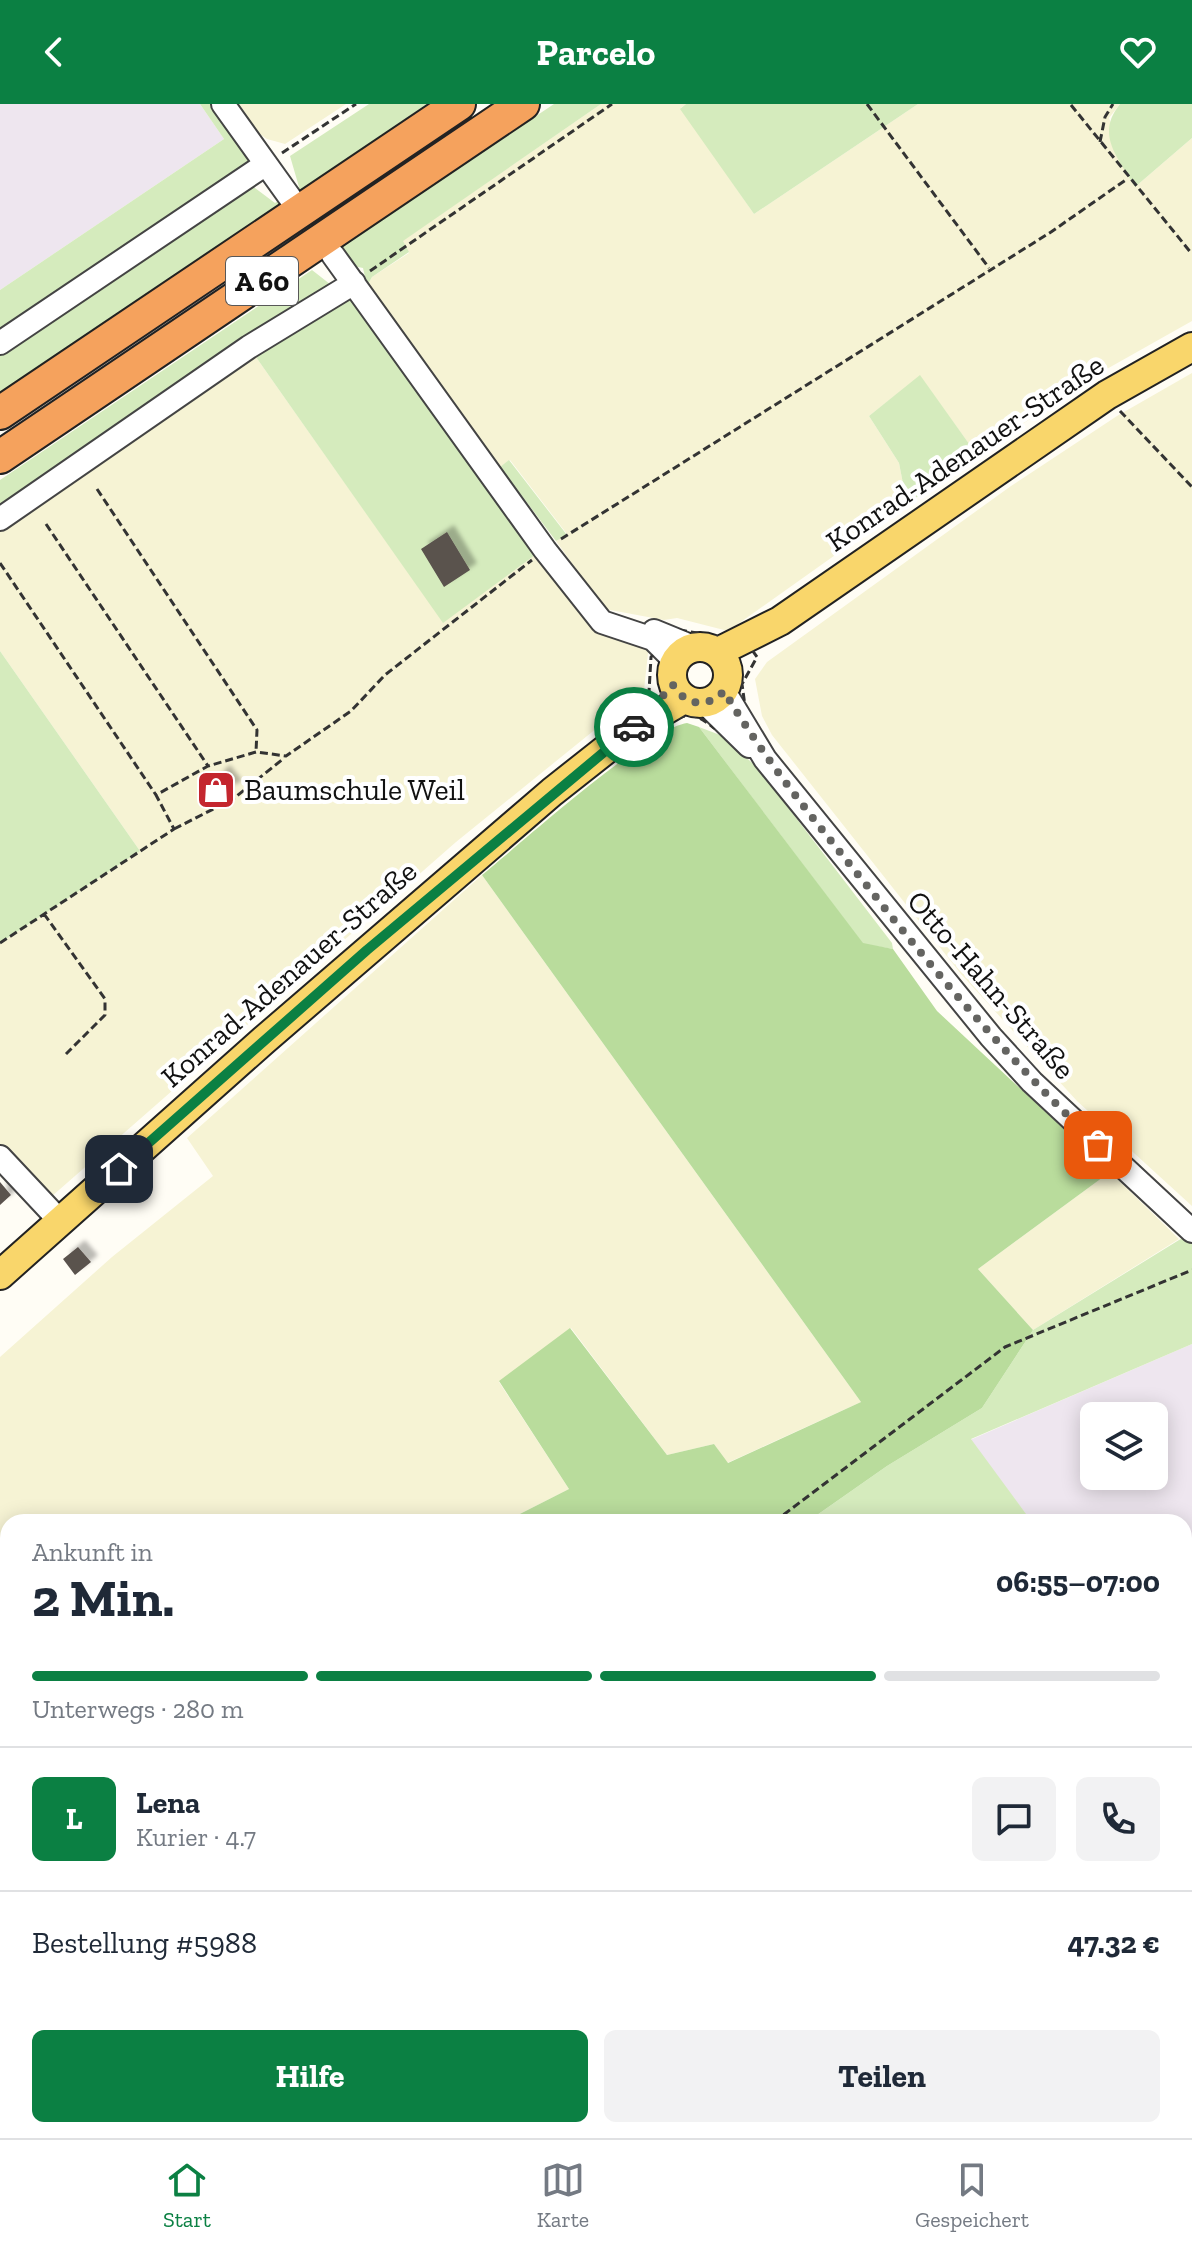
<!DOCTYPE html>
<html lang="de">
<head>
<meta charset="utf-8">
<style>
  body { margin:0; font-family:"Zilla Slab",serif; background:#f2f2f3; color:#1f2937; height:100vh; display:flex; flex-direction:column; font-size:30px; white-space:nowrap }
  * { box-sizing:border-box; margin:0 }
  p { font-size:26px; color:#747a83 }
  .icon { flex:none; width:44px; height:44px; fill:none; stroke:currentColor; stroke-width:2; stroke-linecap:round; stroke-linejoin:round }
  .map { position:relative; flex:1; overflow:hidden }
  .sheet { position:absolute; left:0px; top:1410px; width:1192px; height:624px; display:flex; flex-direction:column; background:#fff; border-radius:24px 24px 0 0; box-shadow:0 4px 20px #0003 }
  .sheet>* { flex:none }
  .controls { position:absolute; left:1080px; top:1298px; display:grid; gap:16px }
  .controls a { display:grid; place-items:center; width:88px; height:88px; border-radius:12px; background:#fff; box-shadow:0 4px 20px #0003; font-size:40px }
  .pin { position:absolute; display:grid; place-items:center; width:68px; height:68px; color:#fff; margin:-34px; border-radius:16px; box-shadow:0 4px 12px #0006 }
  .courier { position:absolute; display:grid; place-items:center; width:80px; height:80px; margin:-40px; border:6px solid #0b8043; border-radius:50%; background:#fff; color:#222; box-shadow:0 2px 10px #0007 }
  .overview em { font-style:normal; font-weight:700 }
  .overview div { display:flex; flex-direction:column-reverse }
  .overview { display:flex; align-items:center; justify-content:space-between; height:136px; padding:0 32px }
  h1 { font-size:52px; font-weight:700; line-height:60px }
  .bar { display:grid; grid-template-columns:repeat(4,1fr); gap:12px 8px; align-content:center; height:96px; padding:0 32px }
  .bar i { height:10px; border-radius:6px; background:#e0e1e3 }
  .bar .on { background:#0b8043 }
  .bar p { grid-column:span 4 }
  .line { display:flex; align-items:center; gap:20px; padding:0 32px; border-top:2px solid #e0e1e3 }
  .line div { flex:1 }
  .round { display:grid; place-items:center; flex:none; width:84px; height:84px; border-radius:12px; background:#f2f2f3 }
  .action { display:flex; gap:16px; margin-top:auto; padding:16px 32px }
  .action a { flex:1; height:92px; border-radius:12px; background:#0b8043; color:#fff; font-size:32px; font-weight:700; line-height:92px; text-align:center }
  .action a+a { background:#f2f2f3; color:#1f2937 }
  header { display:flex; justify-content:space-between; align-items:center; height:104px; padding:0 32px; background:#0b8043; color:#fff; font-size:36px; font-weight:700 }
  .tabs { display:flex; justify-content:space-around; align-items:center; height:112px; border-top:2px solid #e0e1e3; background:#fff; font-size:22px; color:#747a83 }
  .tabs a { display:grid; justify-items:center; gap:4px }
  .tabs .on { color:#0b8043 }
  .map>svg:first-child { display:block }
  .industrial { fill:#eee6ef; fill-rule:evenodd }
  .farmland { fill:#f6f3d4 }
  .green { fill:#d5ebbd }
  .forest { fill:#b9dc9c }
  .building { fill:#5a524d; filter:url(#shadow) }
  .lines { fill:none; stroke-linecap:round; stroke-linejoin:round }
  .minor-casing { stroke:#444; stroke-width:26 }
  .major-casing { stroke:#222; stroke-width:32 }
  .highway-casing { stroke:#222; stroke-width:36 }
  .path { stroke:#333; stroke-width:3; stroke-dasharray:8 4; stroke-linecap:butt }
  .minor { stroke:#fff; stroke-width:22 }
  .major { stroke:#f9d66b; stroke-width:28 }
  .highway { stroke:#f5a25d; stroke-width:32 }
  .done { stroke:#646461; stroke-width:8; stroke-dasharray:0 14.4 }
  .route { stroke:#0b8043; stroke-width:10 }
  .labels { text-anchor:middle; stroke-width:8; stroke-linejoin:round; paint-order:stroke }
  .shield { fill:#fff; stroke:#585858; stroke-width:2 }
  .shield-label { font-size:28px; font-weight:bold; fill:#111 }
  .street-label { font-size:30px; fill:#111; stroke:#fff }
  .poi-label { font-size:30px; fill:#111; stroke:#fff; text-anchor:start }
</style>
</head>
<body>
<header><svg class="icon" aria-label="back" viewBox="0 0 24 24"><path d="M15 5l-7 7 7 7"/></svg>Parcelo<svg class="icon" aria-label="heart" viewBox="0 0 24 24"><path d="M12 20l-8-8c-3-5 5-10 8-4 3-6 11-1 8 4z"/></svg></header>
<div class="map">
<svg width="1192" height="2034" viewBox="0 0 1192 2034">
  <defs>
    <filter id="shadow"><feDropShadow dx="7" dy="-7" stdDeviation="2" flood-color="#0004"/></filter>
  </defs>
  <rect width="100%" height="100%" fill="#fffdf5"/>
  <path class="industrial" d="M0,0H200L224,35L0,186Z
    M1192,1240V1633L1184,1622V1418H1032L970,1336ZM1094,1312H1154V1372H1094Z"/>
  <path class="farmland" d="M235,0H346L285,40L267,35L252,25Z
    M601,0H686L681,4L754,110L918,0H1120L1109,14L1135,83L1192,34V217L1089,275L977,351L920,272L869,312L899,359L907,400L728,527L677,514L664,516L605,505L556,437L567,430L510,356L500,363L367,182L372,173L409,149L402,137Z
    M251,246L443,518L535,451L595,525L606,532L652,544L648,549L644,586L456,738L51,1093L0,1041V839L140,747L0,547V421Z
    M1192,269V1102L1077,997L961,870L772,631L762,612L755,575L767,558L1011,382L1117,312Z
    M482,771L861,1298L727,1359L714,1340L667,1351L571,1224L499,1278L569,1385L504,1418H8V1589L0,1592V1253L112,1153L213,1072L187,1034Z
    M1110,1068L1179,1135L1033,1226L978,1165Z
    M1192,1798V2005L1184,1996V1803Z
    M879,2026H1024L1031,2034H869Z"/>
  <path class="green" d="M200,0H217L254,56L0,235V186L224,35Z
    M369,0H427L0,290V250L251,81L275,99L299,83L290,52Z
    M554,0H601L403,137L409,148L372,173L367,182L363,164L353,162L338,144Z
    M686,0H918L754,110L680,5Z
    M1120,0H1192V34L1135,83C1118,53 1095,31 1120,0Z
    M312,166L335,184L0,406V376Z
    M339,193L362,198L535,451L443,519L251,246Z
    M920,271L977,351L907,400L899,359L869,312Z
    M509,356L567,431L556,437L500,363Z
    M0,547L140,747L0,839Z
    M699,623L720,631L757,663L892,839L893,845L863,840Z
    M1192,1128V1240L971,1335L1032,1418H807L887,1362L982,1304L1033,1226Z
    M1184,1622L1192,1633V1798L1184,1803Z
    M8,1827V2026H879L869,2034H0V1832Z
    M1184,1996L1192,2005V2034H1031L1024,2026H1184Z"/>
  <path class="forest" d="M687,619L699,623L863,839L893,845L937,907L1110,1068L978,1165L1033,1226L982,1304L887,1362L807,1418H504L569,1385L499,1277L570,1224L667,1351L714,1340L728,1359L861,1298L482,771C519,741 649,624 687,619Z
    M8,1589V1827L0,1832V1592Z"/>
  <path class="building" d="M447,428L470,466L444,483L421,445Z
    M223,668L235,683L228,688L216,674Z
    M213,676L225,690L219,696L207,681Z
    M0,1078L11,1091L0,1101Z
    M78,1143L91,1158L75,1171L63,1155Z"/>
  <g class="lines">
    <g class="minor-casing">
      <path id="minor" d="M223,0L291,95
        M333,151L545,446L602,518L653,535L675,557
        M0,239L266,60
        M0,415L249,243L354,179
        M654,527L693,543
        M724,587L765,655L991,933L1032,978L1192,1127
        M705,599L749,642
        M0,1053L60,1117"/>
    </g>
    <g class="major-casing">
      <path id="major" d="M672 571a28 28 0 1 1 56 0a28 28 0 1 1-56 0Z
        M718,548L780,517L1107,291L1192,243
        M0,1171L264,936L552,688L628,628L684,595"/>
    </g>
    <g class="highway-casing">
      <path id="highway" d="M0,309L459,0
        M0,353L523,0"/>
    </g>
    <path class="path" d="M867,0L989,164
      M1071,1L1192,150
      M1100,38L1105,13L1113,0
      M282,49L356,0
      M370,167L612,0
      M1120,307L1192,383
      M97,385L257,626L256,648
      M46,420L208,662
      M561,435L1051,128L1127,75
      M0,459L156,691
      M679,526L721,533L739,528L757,553L742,580L745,602L714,624C699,612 689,606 672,618L649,588L651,553Z
      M174,725L233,695L283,655
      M44,810L105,895V911L66,950
      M0,839L174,725L156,691L208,662L256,648L286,652L351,607L385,571L532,456
      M774,1418L1005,1243L1192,1166
      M0,1642L8,1640
      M1184,1802L1192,1797
      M0,1981L8,1987
      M72,2026L77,2034
      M646,2034L659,2026
      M869,2034L879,2026"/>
    <use href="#minor" class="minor"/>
    <use href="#major" class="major"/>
    <use href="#highway" class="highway"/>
  </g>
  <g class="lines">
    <path class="done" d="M634,623L673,581C686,602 707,605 724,587C765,656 814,716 864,778C937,871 1012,959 1098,1041"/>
    <path class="route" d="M119,1065L367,846L634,623"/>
  </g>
  <defs>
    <g id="shop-square" transform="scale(2)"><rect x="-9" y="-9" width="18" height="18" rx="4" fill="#c4262e" stroke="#fff"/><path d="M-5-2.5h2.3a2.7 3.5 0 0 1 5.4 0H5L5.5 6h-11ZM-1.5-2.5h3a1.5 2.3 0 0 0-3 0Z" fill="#fff"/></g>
  </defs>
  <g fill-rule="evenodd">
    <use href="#shop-square" x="216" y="686"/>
  </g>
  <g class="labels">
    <rect class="shield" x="226" y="153" width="72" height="48" rx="6"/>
    <g class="shield-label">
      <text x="262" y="187">A 60</text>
    </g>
    <g class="street-label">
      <text transform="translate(965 349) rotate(-34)" y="10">Konrad-Adenauer-Straße</text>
      <text transform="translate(289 870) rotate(-41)" y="10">Konrad-Adenauer-Straße</text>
      <text transform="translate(991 881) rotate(49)" y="10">Otto-Hahn-Straße</text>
    </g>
    <g class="poi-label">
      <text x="244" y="696">Baumschule Weil</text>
    </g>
  </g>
</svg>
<div class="controls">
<a><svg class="icon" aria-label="layers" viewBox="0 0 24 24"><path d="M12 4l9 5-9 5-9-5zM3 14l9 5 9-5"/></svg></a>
</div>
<div class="pin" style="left:1098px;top:1041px;background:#ea580c"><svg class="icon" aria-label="bag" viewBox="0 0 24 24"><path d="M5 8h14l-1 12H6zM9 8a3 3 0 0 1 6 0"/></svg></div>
<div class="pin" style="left:119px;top:1065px;background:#1f2937"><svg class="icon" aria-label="home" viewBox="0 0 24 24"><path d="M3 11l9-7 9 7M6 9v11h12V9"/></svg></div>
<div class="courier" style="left:634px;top:623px"><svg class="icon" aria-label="car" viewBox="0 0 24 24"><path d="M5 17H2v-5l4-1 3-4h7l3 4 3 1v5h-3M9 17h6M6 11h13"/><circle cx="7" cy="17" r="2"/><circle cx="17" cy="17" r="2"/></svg></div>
<section class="sheet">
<div class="overview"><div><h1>2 Min.</h1><p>Ankunft in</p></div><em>06:55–07:00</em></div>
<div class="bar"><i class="on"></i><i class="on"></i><i class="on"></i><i></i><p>Unterwegs · 280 m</p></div>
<div class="line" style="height:144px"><b class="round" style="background:#0b8043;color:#fff">L</b><div><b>Lena</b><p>Kurier · 4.7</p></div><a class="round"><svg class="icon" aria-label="chat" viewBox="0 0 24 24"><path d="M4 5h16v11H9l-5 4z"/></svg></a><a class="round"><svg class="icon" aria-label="phone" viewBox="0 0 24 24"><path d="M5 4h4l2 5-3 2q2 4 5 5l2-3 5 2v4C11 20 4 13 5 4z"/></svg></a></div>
<div class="line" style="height:104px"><div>Bestellung #5988</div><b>47.32 €</b></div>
<div class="action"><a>Hilfe</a><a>Teilen</a></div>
</section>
</div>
<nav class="tabs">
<a class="on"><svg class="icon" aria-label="home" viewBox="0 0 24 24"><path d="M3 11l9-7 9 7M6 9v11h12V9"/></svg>Start</a>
<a><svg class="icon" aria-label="map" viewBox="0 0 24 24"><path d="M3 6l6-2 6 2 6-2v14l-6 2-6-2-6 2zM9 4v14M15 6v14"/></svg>Karte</a>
<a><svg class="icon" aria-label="saved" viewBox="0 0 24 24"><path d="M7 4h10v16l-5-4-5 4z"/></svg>Gespeichert</a>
</nav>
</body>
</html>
